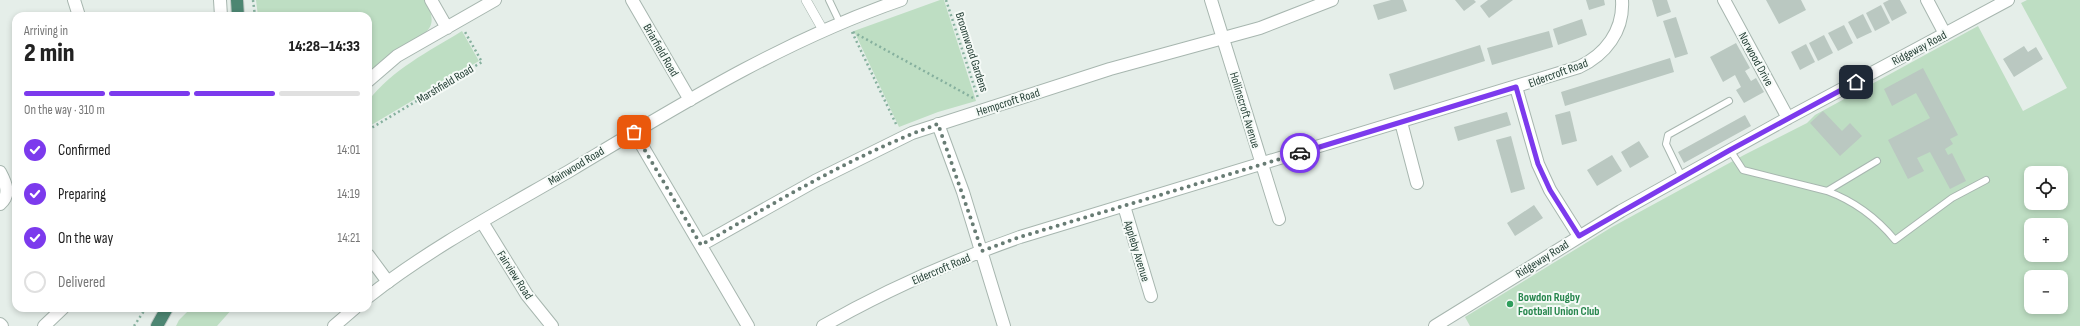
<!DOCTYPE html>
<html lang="en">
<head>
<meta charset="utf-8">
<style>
  body { margin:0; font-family:"Sofia Sans Condensed",sans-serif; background:#f6f6f6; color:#222; height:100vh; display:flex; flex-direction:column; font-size:15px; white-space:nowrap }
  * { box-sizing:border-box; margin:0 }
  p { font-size:13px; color:#767676 }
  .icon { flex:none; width:22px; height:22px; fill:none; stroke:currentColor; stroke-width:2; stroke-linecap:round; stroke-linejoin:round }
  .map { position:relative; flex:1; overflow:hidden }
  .details { position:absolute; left:12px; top:12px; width:360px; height:300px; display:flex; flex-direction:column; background:#fff; border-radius:12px; box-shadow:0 2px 6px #0003 }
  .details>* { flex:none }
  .buttons { position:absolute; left:2024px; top:166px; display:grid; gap:8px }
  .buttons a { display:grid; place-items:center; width:44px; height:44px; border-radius:8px; background:#fff; box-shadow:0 2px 6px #0003; font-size:20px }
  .pin { position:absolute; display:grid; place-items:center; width:34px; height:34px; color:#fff; margin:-17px; border-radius:8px; box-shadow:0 2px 6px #0006 }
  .courier { position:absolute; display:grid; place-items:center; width:40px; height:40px; margin:-20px; border:3px solid #7c3aed; border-radius:50%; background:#fff; color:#222; box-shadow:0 1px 5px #0007 }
  .head em { font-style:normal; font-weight:800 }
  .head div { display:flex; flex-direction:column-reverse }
  .head { display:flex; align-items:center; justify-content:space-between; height:68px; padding:0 12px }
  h1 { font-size:26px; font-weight:800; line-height:30px }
  .bar { display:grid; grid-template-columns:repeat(4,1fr); gap:6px 4px; align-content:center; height:48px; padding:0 12px }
  .bar i { height:5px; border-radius:3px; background:#e0e0e0 }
  .bar .active { background:#7c3aed }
  .bar p { grid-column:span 4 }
  ol { padding:0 12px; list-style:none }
  li { display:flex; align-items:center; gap:12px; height:44px }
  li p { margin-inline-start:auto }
  li .icon { padding:4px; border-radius:50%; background:#7c3aed; color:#fff; stroke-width:4 }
  li:last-child { color:#767676 }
  li i { width:22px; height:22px; border:2px solid #e0e0e0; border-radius:50% }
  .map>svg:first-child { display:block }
  .green { fill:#bedec3; fill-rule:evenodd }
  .building { fill:#bac8c1 }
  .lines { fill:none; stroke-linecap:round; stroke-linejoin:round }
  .service-casing { stroke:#a7b6af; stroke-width:8 }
  .pedestrian-casing { stroke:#a7b6af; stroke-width:10 }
  .minor-casing { stroke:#a7b6af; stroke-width:14 }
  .tertiary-casing { stroke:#a7b6af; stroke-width:14 }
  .trunk-casing { stroke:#c2c9c6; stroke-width:14 }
  .path { stroke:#86b09e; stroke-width:2.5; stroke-dasharray:2 3; stroke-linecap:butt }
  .service { stroke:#fff; stroke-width:6 }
  .pedestrian { stroke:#fff; stroke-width:9 }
  .minor { stroke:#fff; stroke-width:12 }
  .tertiary { stroke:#fff; stroke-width:12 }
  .trunk { stroke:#4d8672; stroke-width:12 }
  .done { stroke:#687c74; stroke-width:4; stroke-dasharray:0 7.2 }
  .route { stroke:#7c3aed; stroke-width:5 }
  .leisure-dot { fill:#2e9e5b; stroke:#f5faf7; stroke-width:1.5 }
  .labels { text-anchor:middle; stroke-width:4; stroke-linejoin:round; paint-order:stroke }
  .street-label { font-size:12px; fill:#243f35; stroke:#f5faf7 }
  .leisure-label { font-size:12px; font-weight:bold; fill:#27864d; stroke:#f5faf7; text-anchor:start }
</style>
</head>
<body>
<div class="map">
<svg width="2080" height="326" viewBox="0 0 2080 326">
  <rect width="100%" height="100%" fill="#e5eee9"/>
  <path class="green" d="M256,0H425C441,29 426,33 403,46C390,54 379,63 368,73V16H258Z
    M940,0H944L976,101L938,112L899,127L854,31Z
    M2027,0H2080V326H1470L1465,317L1612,227L1744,155L1807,123L1815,115L1978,26L2023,111L2067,88L2021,3ZM2031,173H2061V203H2031ZM2031,225H2061V255H2031ZM2031,277H2061V307H2031Z
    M462,31L479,61L368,127V101C393,69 428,52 462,31Z
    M191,308H233L217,326H176L179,320Z"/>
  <path class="building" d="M1391,0H1403L1407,11L1378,20L1373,5Z
    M1455,0H1474L1476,2L1464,11Z
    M1488,0H1513L1489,18L1480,6Z
    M1586,0H1604L1605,5L1589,10Z
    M1652,0H1667L1671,12L1657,17Z
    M1766,0H1801L1806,10L1779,24Z
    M1889,0H1900L1907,13L1892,21L1883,3Z
    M1881,5L1890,23L1875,31L1866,13Z
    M1863,14L1872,32L1857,39L1848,22Z
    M1676,17L1688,54L1675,58L1663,21Z
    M1582,19L1587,35L1558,45L1553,29Z
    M1844,25L1853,43L1838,51L1828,33Z
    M1549,31L1553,47L1492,65L1487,48Z
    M1824,35L1833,53L1818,61L1809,43Z
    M1736,43L1750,68L1745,71L1751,81L1756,78L1764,92L1744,103L1736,90L1741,87L1735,75L1723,82L1710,57Z
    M1806,44L1815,62L1800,70L1791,52Z
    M1480,45L1485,61L1394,90L1389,74Z
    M2024,46L2028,52L2036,47L2043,59L2014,77L2003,59Z
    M1670,58L1674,72L1565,106L1561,92Z
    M1923,68L1958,135L1950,139L1953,144L1945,149L1948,155L1952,153L1966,181L1950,189L1930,152L1917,158L1924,171L1908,179L1888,140L1930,118L1916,93L1892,106L1884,89Z
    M1570,111L1577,141L1562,145L1555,115Z
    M1823,111L1842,131L1850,123L1862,136L1840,156L1810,123Z
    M1507,112L1511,125L1458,141L1454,127Z
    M1745,115L1751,126L1684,163L1678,152Z
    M1511,136L1525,189L1511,193L1496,140Z
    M1639,141L1649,157L1630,168L1621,152Z
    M1612,155L1622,171L1597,186L1587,170Z
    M1534,205L1543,218L1515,236L1507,223Z"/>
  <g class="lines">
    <g class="service-casing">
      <path id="service" d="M829,0L840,23
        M1730,150L1743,170L1827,191L1877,161
        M1682,177L1666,144L1668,135L1729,101
        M1827,191C1854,201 1876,217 1895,240L1952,198L1986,180"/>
    </g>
    <g class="pedestrian-casing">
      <path id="pedestrian" d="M806,0L823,30"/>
    </g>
    <g class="minor-casing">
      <path id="minor" d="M74,0L79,16
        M220,0L221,16
        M431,0L447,28
        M632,0L690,100
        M1211,0L1279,219
        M1724,0L1788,118
        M1927,0L1945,34
        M368,81L397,56L495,0
        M1516,87L1538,164L1550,190L1579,236
        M1401,122L1417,183
        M938,124L963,192L1004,326
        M634,132L748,326
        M0,172C6,183 11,195 0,204
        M1124,206L1151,296
        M482,222L527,295L552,326
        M701,245L815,181L912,133L1110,69L1260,28L1332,0
        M368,255L388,282
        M0,324L2,326
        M44,326L63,308
        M823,326C886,290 952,261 1020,237L1579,67C1605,55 1624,31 1622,0
        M1435,326L1621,211L1788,118L2008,0"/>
    </g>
    <g class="tertiary-casing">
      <path id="tertiary" d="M368,297C430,248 502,210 571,170C678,106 782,41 901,0
        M334,326L355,308"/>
    </g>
    <g class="trunk-casing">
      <path id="trunk" d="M237,0L238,16
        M157,326L167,308"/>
    </g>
    <path class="path" d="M253,0L255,16
      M946,0L978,98
      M852,32L897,126
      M853,32L975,99
      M368,130L482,62L465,32
      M134,326L146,308"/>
    <use href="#service" class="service"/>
    <use href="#pedestrian" class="pedestrian"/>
    <use href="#minor" class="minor"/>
    <use href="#tertiary" class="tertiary"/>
    <use href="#trunk" class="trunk"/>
  </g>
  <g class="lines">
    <path class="done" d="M634,132L701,245C778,201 855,154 938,124L982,251L1020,237L1300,153"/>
    <path class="route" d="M1300,153L1516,87L1538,164L1550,190L1579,236L1730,150L1856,82"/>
  </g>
  <circle class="leisure-dot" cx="1510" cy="304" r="4"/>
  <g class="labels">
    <g class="street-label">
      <text transform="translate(1919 48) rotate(-28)" y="4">Ridgeway Road</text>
      <text transform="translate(661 50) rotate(60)" y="4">Briarfield Road</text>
      <text transform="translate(972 52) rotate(72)" y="4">Broomwood Gardens</text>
      <text transform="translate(1756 59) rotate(61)" y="4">Norwood Drive</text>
      <text transform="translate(1558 73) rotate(-20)" y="4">Eldercroft Road</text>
      <text transform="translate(445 84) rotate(-31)" y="4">Marshfield Road</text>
      <text transform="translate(1008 102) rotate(-18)" y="4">Hempcroft Road</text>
      <text transform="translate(1245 110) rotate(73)" y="4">Hollinscroft Avenue</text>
      <text transform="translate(576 166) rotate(-31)" y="4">Mainwood Road</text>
      <text transform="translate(1137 251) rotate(73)" y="4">Appleby Avenue</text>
      <text transform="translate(1542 259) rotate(-32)" y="4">Ridgeway Road</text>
      <text transform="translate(941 269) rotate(-23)" y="4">Eldercroft Road</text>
      <text transform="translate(515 275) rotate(57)" y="4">Fairview Road</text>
    </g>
    <g class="leisure-label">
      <text x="1518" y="301">Bowdon Rugby<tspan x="1518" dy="14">Football Union Club</tspan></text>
    </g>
  </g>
</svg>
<div class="buttons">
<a><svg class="icon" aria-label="locate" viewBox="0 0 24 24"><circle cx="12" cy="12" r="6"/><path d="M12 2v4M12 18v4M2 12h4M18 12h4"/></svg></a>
<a>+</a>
<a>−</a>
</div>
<div class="pin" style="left:634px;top:132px;background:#ea580c"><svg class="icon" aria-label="bag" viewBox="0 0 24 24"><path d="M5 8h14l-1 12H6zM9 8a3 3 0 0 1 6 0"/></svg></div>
<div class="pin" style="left:1856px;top:82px;background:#1f2937"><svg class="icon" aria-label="home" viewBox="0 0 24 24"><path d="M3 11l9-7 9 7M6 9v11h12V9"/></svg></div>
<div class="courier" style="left:1300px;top:153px"><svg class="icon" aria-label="car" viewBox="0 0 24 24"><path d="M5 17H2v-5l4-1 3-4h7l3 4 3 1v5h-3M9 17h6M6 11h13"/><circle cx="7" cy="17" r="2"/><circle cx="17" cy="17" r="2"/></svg></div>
<section class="details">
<div class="head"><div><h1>2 min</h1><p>Arriving in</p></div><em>14:28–14:33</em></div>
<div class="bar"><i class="active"></i><i class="active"></i><i class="active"></i><i></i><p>On the way · 310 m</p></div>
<ol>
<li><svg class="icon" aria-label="check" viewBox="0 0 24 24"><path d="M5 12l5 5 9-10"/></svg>Confirmed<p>14:01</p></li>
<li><svg class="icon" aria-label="check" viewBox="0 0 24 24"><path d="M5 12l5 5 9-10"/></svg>Preparing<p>14:19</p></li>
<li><svg class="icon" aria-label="check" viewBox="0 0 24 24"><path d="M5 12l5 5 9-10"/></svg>On the way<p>14:21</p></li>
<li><i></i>Delivered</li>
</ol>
</section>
</div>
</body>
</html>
